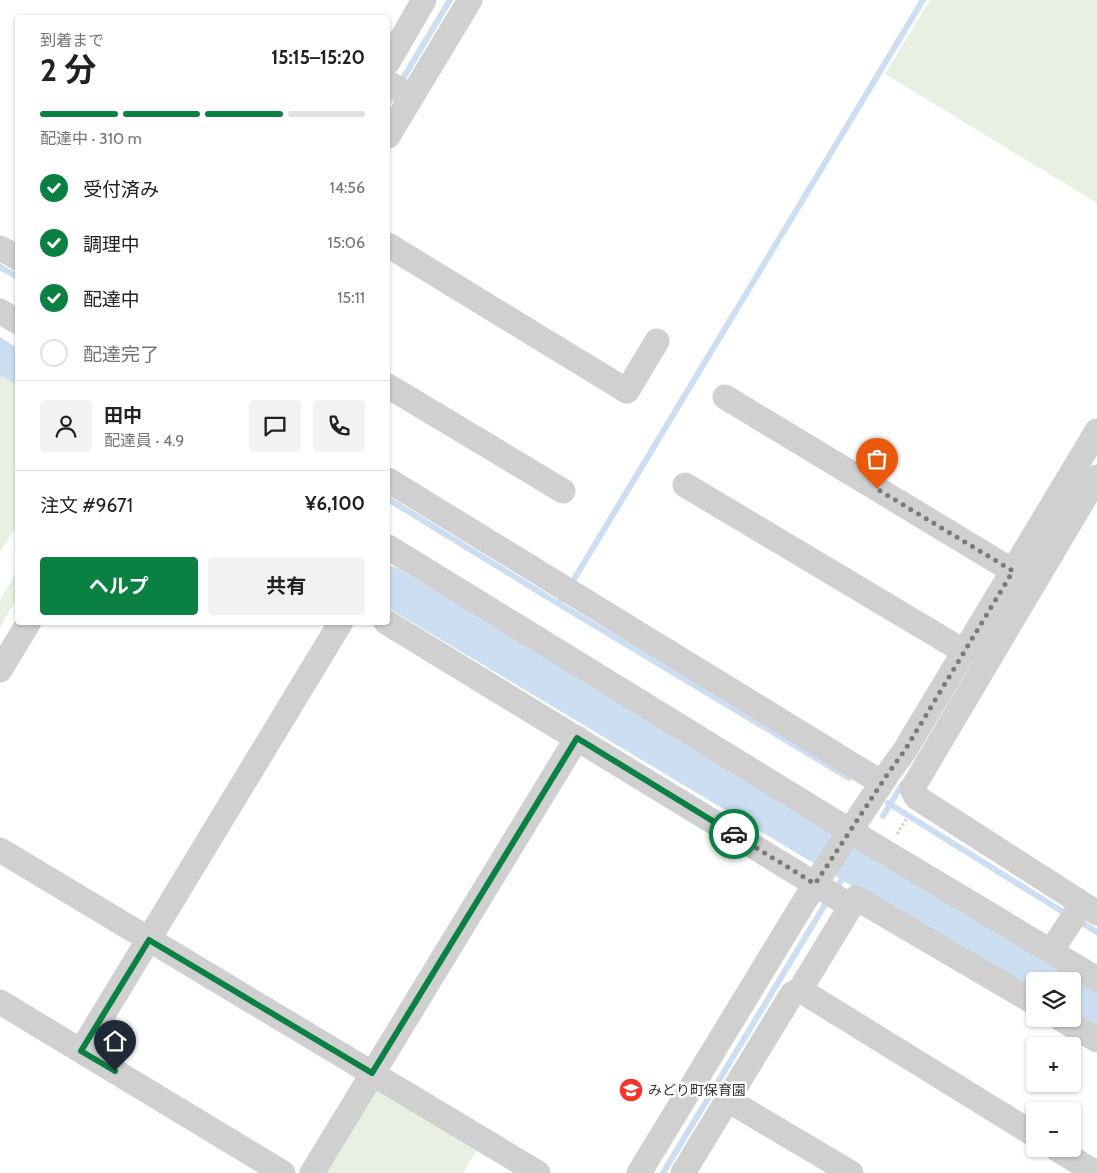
<!DOCTYPE html>
<html lang="ja">
<head>
<meta charset="utf-8">
<style>
  body { margin:0; font-family:Cabin,"Noto Sans JP",sans-serif; background:#f2f2f2; color:#202124; height:100vh; display:flex; flex-direction:column; font-size:19px; white-space:nowrap }
  * { box-sizing:border-box; margin:0 }
  p { font-size:16px; color:#757577 }
  .icon { flex:none; width:28px; height:28px; fill:none; stroke:currentColor; stroke-width:2; stroke-linecap:round; stroke-linejoin:round }
  .map { position:relative; flex:1; overflow:hidden }
  .sheet { position:absolute; left:15px; top:15px; width:375px; height:610px; display:flex; flex-direction:column; background:#fff; border-radius:5px; box-shadow:0 1px 4px #0004 }
  .sheet>* { flex:none }
  .tools { position:absolute; left:1026px; top:972px; display:grid; gap:10px }
  .tools a { display:grid; place-items:center; width:55px; height:55px; border-radius:5px; background:#fff; box-shadow:0 1px 4px #0004; font-size:25px }
  .pin { position:absolute; display:grid; place-items:center; width:42px; height:42px; color:#fff; margin:-51px -21px; border-radius:50% 50% 50% 0; rotate:-45deg; box-shadow:0 0 5px #0007 }
  .pin .icon { rotate:45deg }
  .courier { position:absolute; display:grid; place-items:center; width:50px; height:50px; margin:-25px; border:4px solid #0b8043; border-radius:50%; background:#fff; color:#222; box-shadow:0 1px 6px #0007 }
  .summary em { font-style:normal; font-weight:700 }
  .summary div { display:flex; flex-direction:column-reverse }
  .summary { display:flex; align-items:center; justify-content:space-between; height:85px; padding:0 25px }
  h1 { font-size:32px; font-weight:700; line-height:38px }
  .bar { display:grid; grid-template-columns:repeat(4,1fr); gap:8px 5px; align-content:center; height:60px; padding:0 25px }
  .bar i { height:6px; border-radius:4px; background:#e0e0e0 }
  .bar .on { background:#0b8043 }
  .bar p { grid-column:span 4 }
  .line { display:flex; align-items:center; gap:12px; padding:0 25px; border-top:1px solid #e0e0e0 }
  .line div { flex:1 }
  .round { display:grid; place-items:center; flex:none; width:52px; height:52px; border-radius:5px; background:#f2f2f2 }
  ol { padding:0 25px; list-style:none }
  li { display:flex; align-items:center; gap:15px; height:55px }
  li p { margin-inline-start:auto }
  li .icon { padding:5px; border-radius:50%; background:#0b8043; color:#fff; stroke-width:4 }
  li:last-child { color:#757577 }
  li i { width:28px; height:28px; border:2px solid #e0e0e0; border-radius:50% }
  .action { display:flex; gap:10px; margin-top:auto; padding:10px 25px }
  .action a { flex:1; height:58px; border-radius:5px; background:#0b8043; color:#fff; font-size:20px; font-weight:700; line-height:58px; text-align:center }
  .action a+a { background:#f2f2f2; color:#202124 }
  .map>svg:first-child { display:block }
  .green { fill:#e7f0e1 }
  .water { fill:#ccdef1 }
  .lines { fill:none; stroke-linecap:round; stroke-linejoin:round }
  .stream { stroke:#ccdef1; stroke-width:6 }
  .river { stroke:#ccdef1; stroke-width:39 }
  .path { stroke:#d0d0d0; stroke-width:3; stroke-dasharray:2.5 2.5; stroke-linecap:butt }
  .minor { stroke:#d0d0d0; stroke-width:25 }
  .done { stroke:#7a7a7a; stroke-width:5; stroke-dasharray:0 9 }
  .route { stroke:#0b8043; stroke-width:6 }
  .labels { text-anchor:middle; stroke-width:5; stroke-linejoin:round; paint-order:stroke }
  .poi-label { font-size:14px; fill:#333; stroke:#fff; text-anchor:start }
</style>
</head>
<body>
<div class="map">
<svg width="1097" height="1173" viewBox="0 0 1097 1173">
  <rect width="100%" height="100%" fill="#fff"/>
  <path class="green" d="M930,0H1097V203L885,74Z
    M0,375L18,385L17,525L0,552Z
    M17,571V598L0,627V600Z
    M378,1090L477,1150L463,1173H324L369,1092Z"/>
  <path class="water" d="M0,337L17,348V385L0,375Z"/>
  <g class="lines">
    <path class="stream" d="M399,85L450,0
      M388,104L394,93
      M0,267L18,277
      M388,499L559,604L849,778
      M570,586L923,0
      M559,604L565,594
      M888,803L1068,915
      M883,816L903,783
      M835,890L858,855
      M1077,920L1097,932
      M663,1173L829,898"/>
    <path class="river" d="M388,585L1048,981
      M1072,996L1097,1010"/>
    <path class="path" d="M897,834L907,818"/>
    <path class="minor" d="M388,62L424,0
      M388,83L411,96
      M388,136L470,0
      M388,245L627,391L657,341
      M0,248L18,258
      M0,311L18,322
      M388,386L563,491
      M725,397L1013,571
      M1097,477L912,789L916,797L919,799L1097,913
      M388,480L882,783
      M685,485L965,652
      M388,547L850,831L1097,979
      M386,622L841,900L851,906L856,898L1035,1003
      M0,670L29,622
      M0,850L538,1173
      M1051,951L1082,904
      M800,990L1035,1135
      M0,1002L283,1173
      M1061,1019L1097,1040
      M81,1051L341,622
      M728,1100L851,1173
      M1057,1149L1096,1173
      M312,1173L577,738
      M639,1173L815,884L887,775L905,750L1097,431
      M683,1173L792,994L800,990L851,906"/>
  </g>
  <g class="lines">
    <path class="done" d="M734,834L815,884L887,775L905,750L1013,571L877,489"/>
    <path class="route" d="M115,1071L81,1051L149,940L372,1073L577,738L734,834"/>
  </g>
  <defs>
    <g id="school-disc" transform="scale(1.25)"><circle r="9.5" fill="#f63329" stroke="#fff"/><path d="M0-5L7-2L0 1L-7-2ZM-4 1L0 2.5L4 1V4Q0 6-4 4Z" fill="#fff"/></g>
  </defs>
  <g fill-rule="evenodd">
    <use href="#school-disc" x="631" y="1090"/>
  </g>
  <g class="labels">
    <g class="poi-label">
      <text x="648" y="1095">みどり町保育園</text>
    </g>
  </g>
</svg>
<div class="tools">
<a><svg class="icon" aria-label="layers" viewBox="0 0 24 24"><path d="M12 4l9 5-9 5-9-5zM3 14l9 5 9-5"/></svg></a>
<a>+</a>
<a>−</a>
</div>
<div class="pin" style="left:877px;top:489px;background:#ea580c"><svg class="icon" aria-label="bag" viewBox="0 0 24 24"><path d="M5 8h14l-1 12H6zM9 8a3 3 0 0 1 6 0"/></svg></div>
<div class="pin" style="left:115px;top:1071px;background:#1f2937"><svg class="icon" aria-label="home" viewBox="0 0 24 24"><path d="M3 11l9-7 9 7M6 9v11h12V9"/></svg></div>
<div class="courier" style="left:734px;top:834px"><svg class="icon" aria-label="car" viewBox="0 0 24 24"><path d="M5 17H2v-5l4-1 3-4h7l3 4 3 1v5h-3M9 17h6M6 11h13"/><circle cx="7" cy="17" r="2"/><circle cx="17" cy="17" r="2"/></svg></div>
<section class="sheet">
<div class="summary"><div><h1>2 分</h1><p>到着まで</p></div><em>15:15–15:20</em></div>
<div class="bar"><i class="on"></i><i class="on"></i><i class="on"></i><i></i><p>配達中 · 310 m</p></div>
<ol>
<li><svg class="icon" aria-label="check" viewBox="0 0 24 24"><path d="M5 12l5 5 9-10"/></svg>受付済み<p>14:56</p></li>
<li><svg class="icon" aria-label="check" viewBox="0 0 24 24"><path d="M5 12l5 5 9-10"/></svg>調理中<p>15:06</p></li>
<li><svg class="icon" aria-label="check" viewBox="0 0 24 24"><path d="M5 12l5 5 9-10"/></svg>配達中<p>15:11</p></li>
<li><i></i>配達完了</li>
</ol>
<div class="line" style="height:90px"><a class="round"><svg class="icon" aria-label="person" viewBox="0 0 24 24"><circle cx="12" cy="8" r="4"/><path d="M4 21q1-7 8-7t8 7"/></svg></a><div><b>田中</b><p>配達員 · 4.9</p></div><a class="round"><svg class="icon" aria-label="chat" viewBox="0 0 24 24"><path d="M4 5h16v11H9l-5 4z"/></svg></a><a class="round"><svg class="icon" aria-label="phone" viewBox="0 0 24 24"><path d="M5 4h4l2 5-3 2q2 4 5 5l2-3 5 2v4C11 20 4 13 5 4z"/></svg></a></div>
<div class="line" style="height:65px"><div>注文 #9671</div><b>¥6,100</b></div>
<div class="action"><a>ヘルプ</a><a>共有</a></div>
</section>
</div>
</body>
</html>
